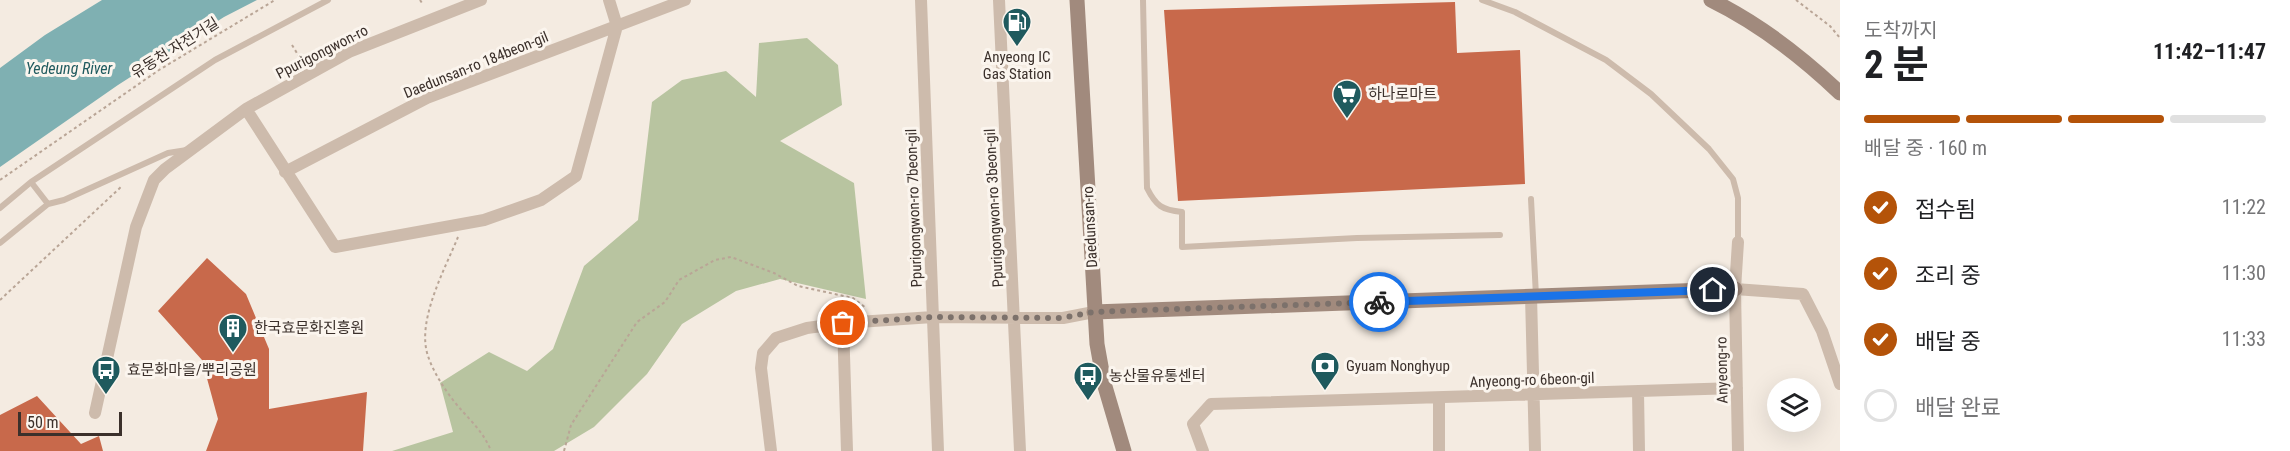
<!DOCTYPE html>
<html lang="ko">
<head>
<meta charset="utf-8">
<style>
  body { margin:0; font-family:"Roboto Condensed","Noto Sans KR",sans-serif; background:#f6f6f6; color:#202124; height:100vh; display:flex; flex-direction:column; font-size:22px; white-space:nowrap }
  * { box-sizing:border-box; margin:0 }
  p { font-size:20px; color:#757577 }
  .icon { flex:none; width:33px; height:33px; fill:none; stroke:currentColor; stroke-width:2; stroke-linecap:round; stroke-linejoin:round }
  .map { position:relative; flex:1; overflow:hidden }
  .drawer { display:flex; flex-direction:column; background:#fff; width:450px }
  .drawer>* { flex:none }
  .fabs { position:absolute; left:1767px; top:378px; display:grid; gap:12px }
  .fabs a { display:grid; place-items:center; width:54px; height:54px; border-radius:50%; background:#fff; box-shadow:0 6px 24px #0002; font-size:30px }
  .scale { position:absolute; left:18px; bottom:15px; width:104px; box-sizing:border-box; padding-left:6px; border:3px solid #3b302b; border-top:0; font-size:16px; line-height:21px; white-space:nowrap; color:#3b302b; -webkit-text-stroke:4px #fbf5ee; paint-order:stroke }
  .pin { position:absolute; display:grid; place-items:center; width:51px; height:51px; color:#fff; margin:-26px; border:3px solid #fff; border-radius:50%; box-shadow:0 2px 6px #0007 }
  .courier { position:absolute; display:grid; place-items:center; width:60px; height:60px; margin:-30px; border:4px solid #1a73e8; border-radius:50%; background:#fff; color:#222; box-shadow:0 2px 8px #0007 }
  .headline em { font-style:normal; font-weight:700 }
  .headline div { display:flex; flex-direction:column-reverse }
  .headline { display:flex; align-items:center; justify-content:space-between; height:102px; padding:0 24px }
  h1 { font-size:39px; font-weight:700; line-height:45px }
  .bar { display:grid; grid-template-columns:repeat(4,1fr); gap:9px 6px; align-content:center; height:72px; padding:0 24px }
  .bar i { height:8px; border-radius:4px; background:#e0e0e0 }
  .bar .active { background:#b45309 }
  .bar p { grid-column:span 4 }
  ol { padding:0 24px; list-style:none }
  li { display:flex; align-items:center; gap:18px; height:66px }
  li p { margin-inline-start:auto }
  li .icon { padding:6px; border-radius:50%; background:#b45309; color:#fff; stroke-width:4 }
  li:last-child { color:#757577 }
  li i { width:33px; height:33px; border:3px solid #e0e0e0; border-radius:50% }
  main { display:flex; flex:1; min-height:0 }
  .map>svg:first-child { display:block }
  .green { fill:#b8c4a0 }
  .water { fill:#7fb0b2 }
  .building { fill:#c8694b }
  .lines { fill:none; stroke-linecap:round; stroke-linejoin:round }
  .path { stroke:#b9a596; stroke-width:2; stroke-dasharray:3 3; stroke-linecap:butt }
  .service { stroke:#cdbbac; stroke-width:6 }
  .minor { stroke:#cdbbac; stroke-width:12 }
  .secondary { stroke:#a18a7d; stroke-width:15 }
  .done { stroke:#7c716b; stroke-width:6; stroke-dasharray:0 10.8 }
  .route { stroke:#1a73e8; stroke-width:8 }
  .labels { text-anchor:middle; stroke-width:6; stroke-linejoin:round; paint-order:stroke }
  .street-label { font-size:15px; fill:#3b302b; stroke:#fbf5ee }
  .poi-label { font-size:15px; fill:#3b302b; stroke:#fbf5ee; text-anchor:start }
  .water-label { font-size:16px; font-style:italic; fill:#1f5a5e; stroke:#fbf5ee }
</style>
</head>
<body>
<main>
<div class="map">
<svg width="1840" height="451" viewBox="0 0 1840 451">
  <rect width="100%" height="100%" fill="#f4ebe1"/>
  <path class="green" d="M807,38L838,65L842,105L780,141L854,183L866,299L780,279L736,291L682,324L647,374L594,427L554,451H392L453,432L440,383L489,352L527,371L553,349L584,266L638,220L652,102L682,80L726,71L756,97L759,43Z"/>
  <path class="water" d="M102,0H257L224,17L118,85L0,167V68L45,35Z"/>
  <path class="building" d="M1455,2L1457,53L1520,50L1525,184L1178,201L1164,10Z
    M207,258L246,294L269,349V409L367,392L363,451H206L218,419L202,360L158,311Z
    M37,396L81,444L99,436L103,451H0V415Z"/>
  <g class="lines">
    <path class="path" d="M420,0L422,3
      M1796,0L1830,26L1840,38
      M292,45L300,58
      M0,180L159,70L275,0
      M458,237C445,269 416,321 428,356C433,371 443,387 453,400C467,418 483,430 491,451
      M0,300L122,186
      M564,451L571,425L637,322L665,302L679,280L715,260L731,257L774,273L798,286L853,298L866,308"/>
    <path class="service" d="M1143,0L1147,188C1156,206 1162,210 1182,212V247L1357,238L1500,235
      M1482,0L1515,12L1606,60L1651,94L1709,149L1733,179L1738,198V242
      M187,150L168,153L64,200L48,204L31,182L215,60L328,0
      M1531,199L1536,296
      M0,208L31,182
      M0,243L48,204"/>
    <path class="minor" d="M921,0L938,451
      M999,0L1020,451
      M246,109L335,247L484,220L541,200L576,176L617,26L609,0
      M285,172L427,98L685,0
      M1738,242L1735,289L1738,451
      M1735,289L1803,294L1822,331L1840,384
      M1531,296L1535,451
      M843,323L847,451
      M1638,392L1639,451
      M1439,398V451
      M95,413L136,227L154,180L165,169L246,109L349,52L481,0
      M771,451L761,368L763,353L776,338L807,328L843,323L933,317L1063,318L1094,312
      M1203,451L1193,424L1211,404L1737,388"/>
    <path class="secondary" d="M1077,0L1097,344L1104,383L1124,451
      M1711,0C1760,24 1800,55 1840,93
      M1094,312L1735,289"/>
  </g>
  <g class="lines">
    <path class="done" d="M843,323L933,317L1062,318L1094,312L1379,302"/>
    <path class="route" d="M1379,302L1713,290"/>
  </g>
  <defs>
    <g id="fuel-pin" transform="scale(1.5)"><path d="M0 17L-7.5 6A9.5 9.5 0 1 1 7.5 6Z" fill="#1f5a5e" stroke="#fbf5ee"/><path d="M-5.5-6h7V0h2V4h1.3V-2.5L3-4.5l.8-.8L6-3V5H2.5V1h-1V6h-7ZM-4.2-4.7v3.2H.2V-4.7Z" fill="#fff"/></g>
    <g id="supermarket-pin" transform="scale(1.5)"><path d="M0 17L-7.5 6A9.5 9.5 0 1 1 7.5 6Z" fill="#1f5a5e" stroke="#fbf5ee"/><path d="M-6-5.5h2.5l.6 2H6L4.5 2H-2.5L-4.4-4H-6ZM-1.5 3.2a1.3 1.3 0 1 0 .1 0ZM3 3.2a1.3 1.3 0 1 0 .1 0Z" fill="#fff"/></g>
    <g id="building-pin" transform="scale(1.5)"><path d="M0 17L-7.5 6A9.5 9.5 0 1 1 7.5 6Z" fill="#1f5a5e" stroke="#fbf5ee"/><path d="M-4-6H4V6H1V3H-1V6H-4ZM-2.5-4.3h1.7v1.8h-1.7ZM.8-4.3h1.7v1.8H.8ZM-2.5-1h1.7V.8h-1.7ZM.8-1h1.7V.8H.8Z" fill="#fff"/></g>
    <g id="bank-pin" transform="scale(1.5)"><path d="M0 17L-7.5 6A9.5 9.5 0 1 1 7.5 6Z" fill="#1f5a5e" stroke="#fbf5ee"/><path d="M-6-4H6V4H-6ZM0-2.3a2.3 2.3 0 1 0 0 4.6a2.3 2.3 0 1 0 0-4.6Z" fill="#fff"/></g>
    <g id="bus-pin" transform="scale(1.5)"><path d="M0 17L-7.5 6A9.5 9.5 0 1 1 7.5 6Z" fill="#1f5a5e" stroke="#fbf5ee"/><path d="M-5-6H5V4H4V6H2V4H-2V6H-4V4H-5ZM-3.5-4V0h7V-4ZM-3.5 1.2v1.5H-2V1.2ZM2 1.2v1.5H3.5V1.2Z" fill="#fff"/></g>
  </defs>
  <g fill-rule="evenodd">
    <use href="#fuel-pin" x="1017" y="22"/>
    <use href="#supermarket-pin" x="1347" y="94"/>
    <use href="#building-pin" x="233" y="328"/>
    <use href="#bank-pin" x="1325" y="366"/>
    <use href="#bus-pin" x="106" y="370"/>
    <use href="#bus-pin" x="1088" y="376"/>
  </g>
  <g class="labels">
    <g class="street-label">
      <text transform="translate(175 48) rotate(-32)" y="5">유동천 자전거길</text>
      <text transform="translate(322 52) rotate(-27)" y="5">Ppurigongwon-ro</text>
      <text transform="translate(476 65) rotate(-22)" y="5">Daedunsan-ro 184beon-gil</text>
      <text transform="translate(914 208) rotate(-92)" y="5">Ppurigongwon-ro 7beon-gil</text>
      <text transform="translate(994 208) rotate(-93)" y="5">Ppurigongwon-ro 3beon-gil</text>
      <text transform="translate(1090 227) rotate(-93)" y="5">Daedunsan-ro</text>
      <text transform="translate(1722 370) rotate(-91)" y="5">Anyeong-ro</text>
      <text transform="translate(1532 380) rotate(-2)" y="5">Anyeong-ro 6beon-gil</text>
    </g>
    <g class="poi-label">
      <text x="1017" y="62" text-anchor="middle">Anyeong IC<tspan x="1017" dy="17">Gas Station</tspan></text>
      <text x="1368" y="99">하나로마트</text>
      <text x="254" y="333">한국효문화진흥원</text>
      <text x="1346" y="371">Gyuam Nonghyup</text>
      <text x="127" y="375">효문화마을/뿌리공원</text>
      <text x="1109" y="381">농산물유통센터</text>
    </g>
    <g class="water-label">
      <text x="69" y="74">Yedeung River</text>
    </g>
  </g>
</svg>
<div class="fabs">
<a><svg class="icon" aria-label="layers" viewBox="0 0 24 24"><path d="M12 4l9 5-9 5-9-5zM3 14l9 5 9-5"/></svg></a>
</div>
<div class="scale">50 m</div>
<div class="pin" style="left:843px;top:323px;background:#ea580c"><svg class="icon" aria-label="bag" viewBox="0 0 24 24"><path d="M5 8h14l-1 12H6zM9 8a3 3 0 0 1 6 0"/></svg></div>
<div class="pin" style="left:1713px;top:290px;background:#1f2937"><svg class="icon" aria-label="home" viewBox="0 0 24 24"><path d="M3 11l9-7 9 7M6 9v11h12V9"/></svg></div>
<div class="courier" style="left:1379px;top:302px"><svg class="icon" aria-label="bike" viewBox="0 0 24 24"><circle cx="6" cy="16" r="4"/><circle cx="18" cy="16" r="4"/><path d="M6 16l4-8h5l3 8M10 8l3 8H6M13 5h3"/></svg></div>
</div>
<section class="drawer">
<div class="headline"><div><h1>2 분</h1><p>도착까지</p></div><em>11:42–11:47</em></div>
<div class="bar"><i class="active"></i><i class="active"></i><i class="active"></i><i></i><p>배달 중 · 160 m</p></div>
<ol>
<li><svg class="icon" aria-label="check" viewBox="0 0 24 24"><path d="M5 12l5 5 9-10"/></svg>접수됨<p>11:22</p></li>
<li><svg class="icon" aria-label="check" viewBox="0 0 24 24"><path d="M5 12l5 5 9-10"/></svg>조리 중<p>11:30</p></li>
<li><svg class="icon" aria-label="check" viewBox="0 0 24 24"><path d="M5 12l5 5 9-10"/></svg>배달 중<p>11:33</p></li>
<li><i></i>배달 완료</li>
</ol>
</section>
</main>
</body>
</html>
